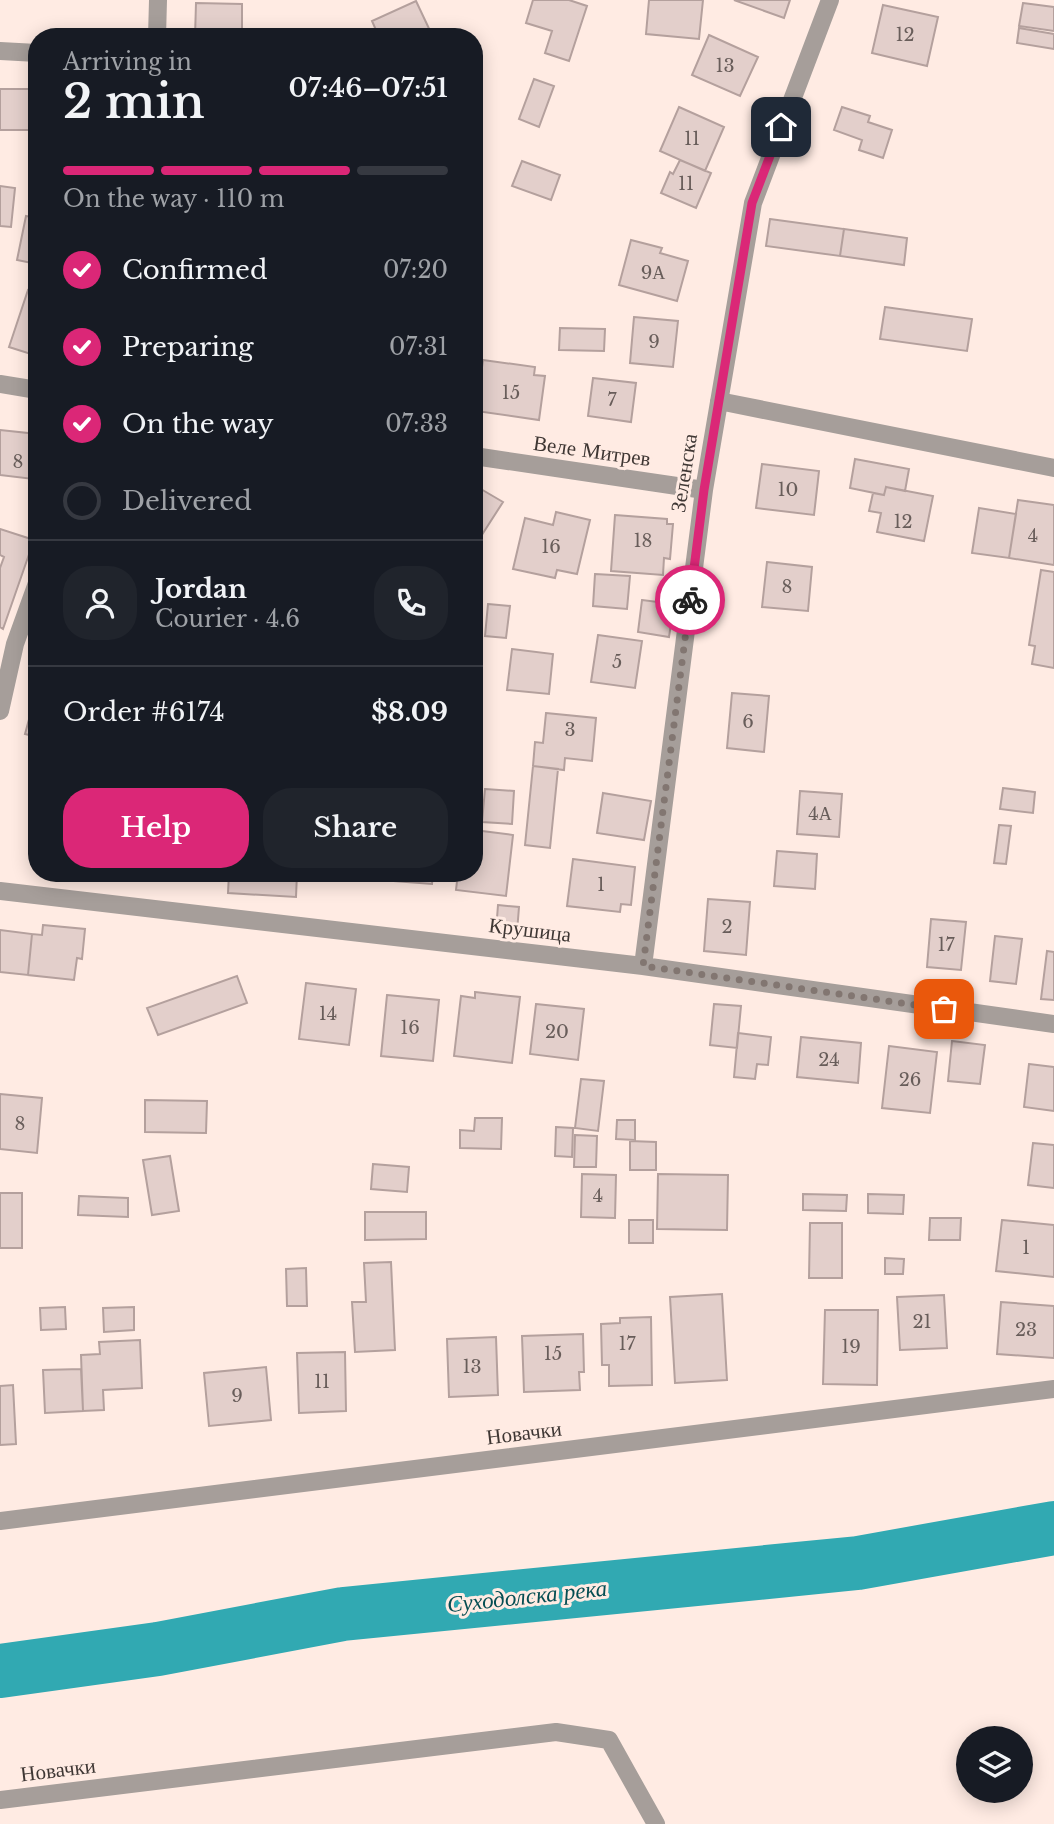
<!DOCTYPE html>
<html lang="en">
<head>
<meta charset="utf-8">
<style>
  body { margin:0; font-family:"Libre Baskerville",serif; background:#20242c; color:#f1f3f6; height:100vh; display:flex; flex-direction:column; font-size:26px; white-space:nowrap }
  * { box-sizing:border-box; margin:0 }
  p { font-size:23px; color:#9ea1a6 }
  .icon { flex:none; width:38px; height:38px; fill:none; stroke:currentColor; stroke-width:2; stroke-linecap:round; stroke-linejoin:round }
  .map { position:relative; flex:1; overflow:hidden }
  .panel { position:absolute; left:28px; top:28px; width:455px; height:854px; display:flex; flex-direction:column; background:#171b24; border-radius:28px; box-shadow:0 4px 18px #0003 }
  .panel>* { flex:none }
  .buttons { position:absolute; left:956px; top:1726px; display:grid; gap:14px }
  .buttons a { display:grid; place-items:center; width:77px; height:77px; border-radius:50%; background:#171b24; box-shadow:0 4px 18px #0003; font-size:35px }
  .pin { position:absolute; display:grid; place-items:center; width:60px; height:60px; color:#fff; margin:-30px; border-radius:14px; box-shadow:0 4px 10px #0006 }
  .courier { position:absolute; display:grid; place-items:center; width:70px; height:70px; margin:-35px; border:5px solid #db2777; border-radius:50%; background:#fff; color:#222; box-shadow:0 2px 9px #0007 }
  .summary em { font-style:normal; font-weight:600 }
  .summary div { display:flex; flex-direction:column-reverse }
  .summary { display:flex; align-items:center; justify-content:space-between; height:119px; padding:0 35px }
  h1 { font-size:46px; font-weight:600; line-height:52px }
  .bar { display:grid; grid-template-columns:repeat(4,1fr); gap:10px 7px; align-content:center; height:84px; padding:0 35px }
  .bar i { height:9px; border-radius:5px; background:#363941 }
  .bar .active { background:#db2777 }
  .bar p { grid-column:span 4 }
  .line { display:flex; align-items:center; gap:18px; padding:0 35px; border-top:2px solid #363941 }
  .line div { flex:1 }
  .round { display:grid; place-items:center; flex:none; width:74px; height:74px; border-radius:28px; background:#20242c }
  ol { padding:0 35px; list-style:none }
  li { display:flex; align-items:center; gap:21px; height:77px }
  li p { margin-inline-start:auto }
  li .icon { padding:7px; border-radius:50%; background:#db2777; color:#fff; stroke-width:4 }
  li:last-child { color:#9ea1a6 }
  li i { width:38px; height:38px; border:4px solid #363941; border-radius:50% }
  .button { display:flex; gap:14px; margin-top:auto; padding:14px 35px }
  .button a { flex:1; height:80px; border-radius:28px; background:#db2777; color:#fff; font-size:28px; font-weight:600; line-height:80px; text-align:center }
  .button a+a { background:#20242c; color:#f1f3f6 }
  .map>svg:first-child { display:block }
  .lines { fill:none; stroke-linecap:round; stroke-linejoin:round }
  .river { stroke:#31a9b2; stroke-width:54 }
  .building { fill:#e3cfcb; stroke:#b4a09d; stroke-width:2 }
  .minor { stroke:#a69e9a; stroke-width:18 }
  .done { stroke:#827671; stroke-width:7; stroke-dasharray:0 12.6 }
  .route { stroke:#db2777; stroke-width:9 }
  .labels { text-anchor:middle; stroke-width:6; stroke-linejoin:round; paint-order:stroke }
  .number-label { font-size:18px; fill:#685d5a }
  .street-label { font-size:21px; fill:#3f3734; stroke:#ffebe3 }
  .water-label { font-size:23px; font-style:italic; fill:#054d52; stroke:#ffebe3 }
</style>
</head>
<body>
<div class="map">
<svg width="1054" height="1824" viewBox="0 0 1054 1824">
  <rect width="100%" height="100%" fill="#ffebe3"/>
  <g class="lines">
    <path class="river" d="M0,1671L158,1649L343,1614L858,1563L1054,1528"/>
  </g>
  <path class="building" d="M533,0H569L587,6L569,61L545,53L552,31L526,23Z
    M649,0H703L699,39L646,34Z
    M734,0H790L784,18Z
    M416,1L433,37H379L372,21Z
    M196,3L242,4V37H195Z
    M1023,3L1054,7V31L1019,26Z
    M883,5L938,17L927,66L872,53Z
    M1019,28L1054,34V49L1017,43Z
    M709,35L758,57L740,96L692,75Z
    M534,79L554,86L539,127L519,119Z
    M0,89H29L30,130H0Z
    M679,107L724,127L705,171L660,151Z
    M842,107L870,116L868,122L892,130L883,158L859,150L862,140L834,130Z
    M680,160L711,173L696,208L661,193L670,172L673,174Z
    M522,161L560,175L551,200L512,186Z
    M0,186L15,188L11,227L0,226Z
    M26,216L37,218V264L17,260Z
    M770,219L844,229L840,256L766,246Z
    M844,229L907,238L904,265L840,256Z
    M631,240L662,248L660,253L688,261L677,301L619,285Z
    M28,290L37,293V356L9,347Z
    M885,307L972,319L967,351L880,339Z
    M634,317L678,321L673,367L630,363Z
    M560,328L605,329L604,351L559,350Z
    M483,360L535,367L534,375L545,376L539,420L476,411Z
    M593,378L636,383L631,422L588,416Z
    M0,430L37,434L33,479L0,475Z
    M855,459L909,469L905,491L886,487L884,495L850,488Z
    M762,464L819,471L814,515L756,508Z
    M474,485L503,502L478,541L474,539Z
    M886,487L933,496L924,541L877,532L881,513L869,511L873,493L884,495Z
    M1018,500L1054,505V565L1009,558Z
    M979,508L1016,514L1009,558L972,553Z
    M556,512L590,520L577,574L557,570L555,578L513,569L525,518L553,525Z
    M615,515L667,519V524H673L670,559L664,558L663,575L611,571Z
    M0,529L34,540L3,629L0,627V568L4,557L0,555Z
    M767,562L812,567L808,611L762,607Z
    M1041,570L1054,572V668L1032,664L1035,646L1029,645Z
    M595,574L630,576L627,609L593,606Z
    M642,600L674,604L669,637L638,632Z
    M488,604L510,606L506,638L485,636Z
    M474,628L481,629L477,670H474Z
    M598,635L642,641L635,688L591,682Z
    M512,649L553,654L549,694L507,690Z
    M732,693L769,696L764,752L727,748Z
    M31,712L37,714V737L25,734Z
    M546,713L596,718L592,761L565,758L564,770L533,766L535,742L543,743Z
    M533,766L558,769L550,848L525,845Z
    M1003,788L1035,792L1033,813L1000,809Z
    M485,789L514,791L512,824L482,822Z
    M800,791L842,794L839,837L797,834Z
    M603,793L651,801L644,840L597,833Z
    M999,825L1011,826L1006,864L994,863Z
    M474,830L513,835L506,896L456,890L458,873H474Z
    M777,851L817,854L815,889L774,886Z
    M573,859L635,867L631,905L621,904L620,912L567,906Z
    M229,873H297L296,897L228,893Z
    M381,873H433L432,884L381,880Z
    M708,899L750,902L746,955L704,951Z
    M498,905L519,907L517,932L496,931Z
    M931,919L966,922L961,970L927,967Z
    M43,925L85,929L82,959L77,958L74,980L28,975L32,934L42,935Z
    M0,930L32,934L28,975L0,972Z
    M995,936L1022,939L1016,984L990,981Z
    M1047,951L1054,952V1000L1041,999Z
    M237,976L247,1003L158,1035L147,1008Z
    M306,983L356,989L349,1045L299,1039Z
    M475,992L520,997L512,1063L454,1056L461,996L475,998Z
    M387,995L439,1000L433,1061L381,1056Z
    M536,1004L584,1009L578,1060L530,1054Z
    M714,1004L741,1006L737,1048L710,1045Z
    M738,1033L771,1037L768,1065L757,1064L755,1079L734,1077Z
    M801,1037L861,1043L858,1083L797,1077Z
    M952,1041L985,1045L980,1084L948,1081Z
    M889,1046L937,1052L930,1113L882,1108Z
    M1029,1064L1054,1067V1111L1024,1107Z
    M581,1079L604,1081L598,1131L575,1128Z
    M0,1094L42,1098L37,1153L0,1149Z
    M145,1100L207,1101L206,1133L145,1132Z
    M475,1118H502L501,1149L460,1148V1130L474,1131Z
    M617,1120H635V1140L616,1139Z
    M556,1127L573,1128L572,1157L555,1156Z
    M575,1135L597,1136L596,1167H574Z
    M630,1141L656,1142V1170H630Z
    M1033,1143L1054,1145V1188L1028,1185Z
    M170,1156L179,1211L152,1215L143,1160Z
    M373,1164L409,1167L407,1192L371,1189Z
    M582,1174L616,1175L615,1218L581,1217Z
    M658,1174L728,1175L727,1230L657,1229Z
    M0,1193H22V1248H0Z
    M803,1194L847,1195L846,1211L803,1210Z
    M868,1194L904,1195L903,1214L868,1213Z
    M79,1196L128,1198V1217L78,1215Z
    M365,1212H426V1239L365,1240Z
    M930,1218H961L960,1240H929Z
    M629,1220H653V1243H629Z
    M1002,1220L1054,1225V1277L996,1271Z
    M810,1223H842V1278H809Z
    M885,1258L904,1259L903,1274H885Z
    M391,1262L395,1350L355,1352L352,1302H366L364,1263Z
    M306,1268L307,1306H287L286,1269Z
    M722,1294L727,1380L675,1383L670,1297Z
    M944,1295L947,1348L900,1350L897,1297Z
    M1001,1302L1054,1306V1358L997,1354Z
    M65,1307L66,1329L41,1330L40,1308Z
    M134,1307V1330L104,1332L103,1308Z
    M825,1310H878L877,1385L823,1384Z
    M651,1317L652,1385L609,1386V1365H602L601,1324L620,1323V1318Z
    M583,1334L584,1372H579L580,1390L524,1392L522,1336Z
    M496,1337L498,1395L449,1397L447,1339Z
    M140,1340L142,1388L103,1390L104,1410L83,1411L81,1355L100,1354L99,1342Z
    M345,1352L346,1411L299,1413L297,1353Z
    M266,1367L271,1420L209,1426L204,1373Z
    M81,1369L83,1411L45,1413L43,1370Z
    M13,1385L16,1444L0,1445V1386Z"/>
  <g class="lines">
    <path class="minor" d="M157,37L158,0
      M0,51L37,53
      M0,384L37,390
      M719,401L1054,468
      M474,456L704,490
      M0,711L15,644L37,583
      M0,891L643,966L1054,1024
      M643,966L704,490L753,203L830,0
      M0,1521L1054,1389
      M0,1800L556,1732L609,1740L656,1824"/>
  </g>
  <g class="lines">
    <path class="done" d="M690,600L643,966L944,1009"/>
    <path class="route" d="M690,600L704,490L752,203L781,127"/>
  </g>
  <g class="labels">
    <g class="number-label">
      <text x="905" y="41">12</text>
      <text x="725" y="72">13</text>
      <text x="692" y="145">11</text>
      <text x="686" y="190">11</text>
      <text x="653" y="279">9А</text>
      <text x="654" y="348">9</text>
      <text x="511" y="399">15</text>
      <text x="612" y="406">7</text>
      <text x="18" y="468">8</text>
      <text x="788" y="496">10</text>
      <text x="903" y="528">12</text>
      <text x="1033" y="542">4</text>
      <text x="643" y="547">18</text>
      <text x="551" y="553">16</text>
      <text x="787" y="593">8</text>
      <text x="617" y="668">5</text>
      <text x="748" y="728">6</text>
      <text x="570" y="736">3</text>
      <text x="820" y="820">4А</text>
      <text x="601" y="891">1</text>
      <text x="727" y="933">2</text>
      <text x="946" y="951">17</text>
      <text x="328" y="1020">14</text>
      <text x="410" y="1034">16</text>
      <text x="557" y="1038">20</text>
      <text x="829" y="1066">24</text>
      <text x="910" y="1086">26</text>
      <text x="20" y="1130">8</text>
      <text x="598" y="1202">4</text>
      <text x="1026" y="1254">1</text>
      <text x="922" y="1328">21</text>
      <text x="1026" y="1336">23</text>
      <text x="627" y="1350">17</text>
      <text x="851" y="1353">19</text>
      <text x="553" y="1360">15</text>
      <text x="472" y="1373">13</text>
      <text x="322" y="1388">11</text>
      <text x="237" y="1402">9</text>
    </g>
    <g class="street-label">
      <text transform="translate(592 451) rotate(8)" y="7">Веле Митрев</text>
      <text transform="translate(684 473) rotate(-81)" y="7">Зеленска</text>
      <text transform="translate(530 930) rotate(7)" y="7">Крушица</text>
      <text transform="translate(524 1433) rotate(-7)" y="7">Новачки</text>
      <text transform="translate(58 1770) rotate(-7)" y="7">Новачки</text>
    </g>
    <g class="water-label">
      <text transform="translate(527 1596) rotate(-6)" y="8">Суходолска река</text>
    </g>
  </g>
</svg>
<div class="buttons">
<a><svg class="icon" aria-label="layers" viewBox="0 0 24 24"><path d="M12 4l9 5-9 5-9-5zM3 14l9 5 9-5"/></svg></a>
</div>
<div class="pin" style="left:944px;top:1009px;background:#ea580c"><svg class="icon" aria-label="bag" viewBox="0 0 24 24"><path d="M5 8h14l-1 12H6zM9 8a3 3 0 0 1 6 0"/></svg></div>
<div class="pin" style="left:781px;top:127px;background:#1f2937"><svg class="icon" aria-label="home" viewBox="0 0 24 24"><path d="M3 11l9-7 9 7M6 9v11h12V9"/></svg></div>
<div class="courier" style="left:690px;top:600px"><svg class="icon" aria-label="bike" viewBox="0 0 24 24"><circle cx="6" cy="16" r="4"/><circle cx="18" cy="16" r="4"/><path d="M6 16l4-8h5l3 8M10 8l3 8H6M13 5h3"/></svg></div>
<section class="panel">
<div class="summary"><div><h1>2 min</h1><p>Arriving in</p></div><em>07:46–07:51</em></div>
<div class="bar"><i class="active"></i><i class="active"></i><i class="active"></i><i></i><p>On the way · 110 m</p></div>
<ol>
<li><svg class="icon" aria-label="check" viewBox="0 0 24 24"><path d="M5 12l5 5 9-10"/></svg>Confirmed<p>07:20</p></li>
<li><svg class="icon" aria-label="check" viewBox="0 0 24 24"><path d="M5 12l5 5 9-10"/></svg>Preparing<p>07:31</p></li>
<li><svg class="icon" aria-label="check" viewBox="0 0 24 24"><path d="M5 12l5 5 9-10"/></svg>On the way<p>07:33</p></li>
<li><i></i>Delivered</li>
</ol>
<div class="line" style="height:126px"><a class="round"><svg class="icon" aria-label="person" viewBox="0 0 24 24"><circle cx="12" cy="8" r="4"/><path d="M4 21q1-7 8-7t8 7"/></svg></a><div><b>Jordan</b><p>Courier · 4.6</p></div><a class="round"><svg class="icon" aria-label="phone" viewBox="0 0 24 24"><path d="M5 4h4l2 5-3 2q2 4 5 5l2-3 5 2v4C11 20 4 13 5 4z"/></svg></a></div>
<div class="line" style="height:91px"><div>Order #6174</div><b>$8.09</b></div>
<div class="button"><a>Help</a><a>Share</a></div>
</section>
</div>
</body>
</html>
